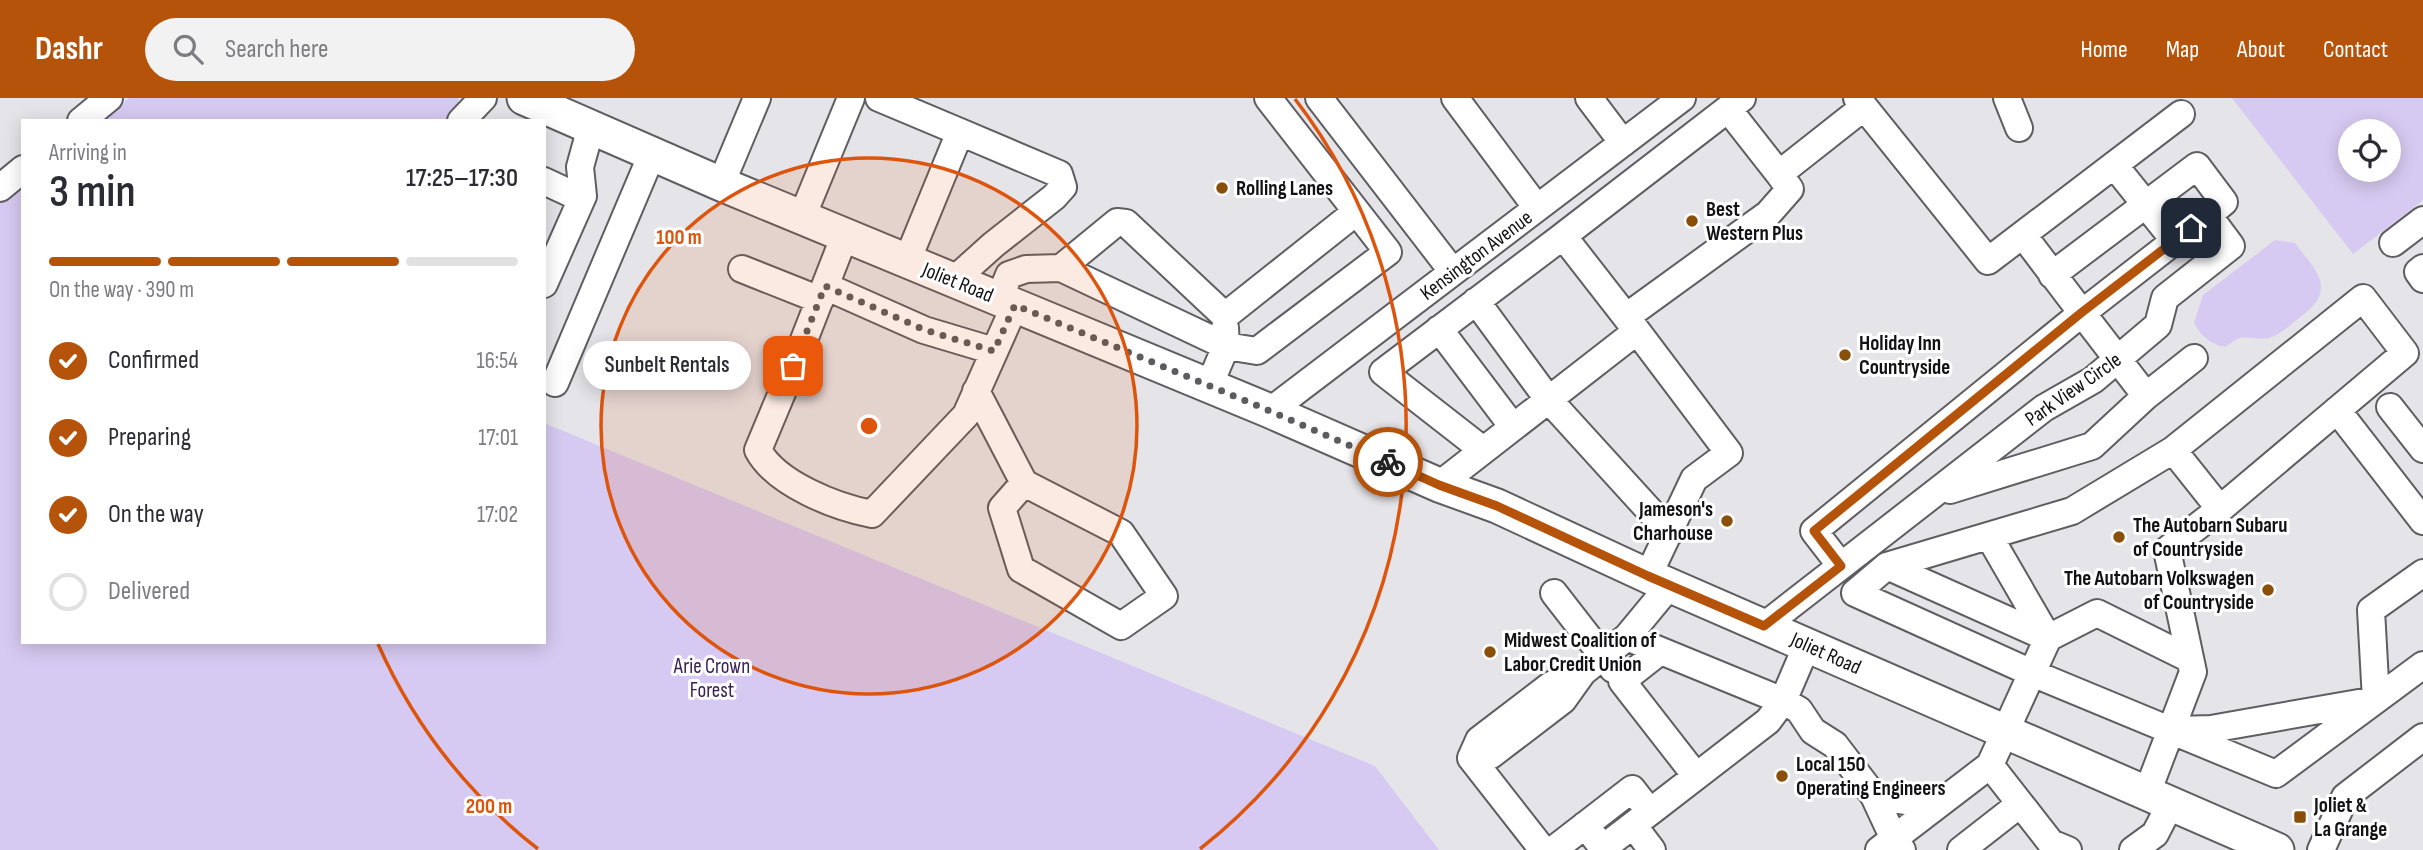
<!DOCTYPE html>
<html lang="en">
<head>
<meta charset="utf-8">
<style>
  body { margin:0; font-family:"Sofia Sans Condensed",sans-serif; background:#f2f2f3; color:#2b2b33; height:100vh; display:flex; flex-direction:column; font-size:26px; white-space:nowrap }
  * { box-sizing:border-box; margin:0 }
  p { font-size:23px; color:#7c7c81 }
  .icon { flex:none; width:38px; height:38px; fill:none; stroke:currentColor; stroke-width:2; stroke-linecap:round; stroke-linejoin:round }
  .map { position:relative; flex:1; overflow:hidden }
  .side { position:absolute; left:21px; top:21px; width:525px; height:525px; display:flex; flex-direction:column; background:#fff; border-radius:0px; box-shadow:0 4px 18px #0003 }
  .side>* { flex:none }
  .buttons { position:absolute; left:2338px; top:21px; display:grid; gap:14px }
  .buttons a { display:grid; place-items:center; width:63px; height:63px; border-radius:50%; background:#fff; box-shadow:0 4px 18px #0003; font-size:35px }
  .pin { position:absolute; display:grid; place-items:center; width:60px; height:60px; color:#fff; margin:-30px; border-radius:14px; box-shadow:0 4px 10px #0006 }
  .courier { position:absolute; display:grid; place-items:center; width:70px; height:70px; margin:-35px; border:5px solid #b45309; border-radius:50%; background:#fff; color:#222; box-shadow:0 2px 9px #0007 }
  .bubble { position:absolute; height:49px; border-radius:24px; background:#fff; box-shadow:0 4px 18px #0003; font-size:23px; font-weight:600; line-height:49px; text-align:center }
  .summary em { font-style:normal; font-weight:600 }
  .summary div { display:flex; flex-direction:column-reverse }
  .summary { display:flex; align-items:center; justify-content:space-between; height:119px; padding:0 28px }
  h1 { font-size:46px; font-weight:600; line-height:52px }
  .bar { display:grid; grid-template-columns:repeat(4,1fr); gap:10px 7px; align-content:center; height:84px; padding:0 28px }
  .bar i { height:9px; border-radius:5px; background:#e1e1e2 }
  .bar .on { background:#b45309 }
  .bar p { grid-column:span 4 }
  ol { padding:0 28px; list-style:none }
  li { display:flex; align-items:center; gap:21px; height:77px }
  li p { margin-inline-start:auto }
  li .icon { padding:7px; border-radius:50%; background:#b45309; color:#fff; stroke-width:4 }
  li:last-child { color:#7c7c81 }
  li i { width:38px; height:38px; border:4px solid #e1e1e2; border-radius:50% }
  header { display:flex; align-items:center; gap:42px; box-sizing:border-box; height:98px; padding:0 35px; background:#b45309; color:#fff }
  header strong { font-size:33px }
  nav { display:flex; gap:38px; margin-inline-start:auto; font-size:24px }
  .search { width:490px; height:63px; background:#f2f2f3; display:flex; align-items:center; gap:18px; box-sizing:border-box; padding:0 24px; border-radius:38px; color:#7c7c81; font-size:26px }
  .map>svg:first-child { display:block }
  .green { fill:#d7caf2; fill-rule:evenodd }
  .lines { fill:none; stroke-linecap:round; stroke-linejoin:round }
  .minor-casing { stroke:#5f5d62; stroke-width:30 }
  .major-casing { stroke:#5f5d62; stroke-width:37 }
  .minor { stroke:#fff; stroke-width:26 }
  .major { stroke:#fff; stroke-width:33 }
  .done { stroke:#5c5b5e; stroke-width:7; stroke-dasharray:0 12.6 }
  .route { stroke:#b45309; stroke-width:9 }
  .ring { fill:none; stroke:#dd550c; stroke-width:3.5 }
  .poi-dot { fill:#8a500a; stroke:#fff; stroke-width:2.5 }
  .labels { text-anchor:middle; stroke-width:6; stroke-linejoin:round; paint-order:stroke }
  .poi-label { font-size:21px; font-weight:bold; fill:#121113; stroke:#fff; text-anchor:start }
  .street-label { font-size:21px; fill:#121113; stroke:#fff }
  .park-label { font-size:21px; fill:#352154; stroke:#fff }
  .centre { fill:#dd550c; stroke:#fff; stroke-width:3.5 }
  .ring-label { font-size:21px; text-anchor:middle; font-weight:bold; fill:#dd550c; stroke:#fff; stroke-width:6; stroke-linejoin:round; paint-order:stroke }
</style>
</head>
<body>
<header>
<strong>Dashr</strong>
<div class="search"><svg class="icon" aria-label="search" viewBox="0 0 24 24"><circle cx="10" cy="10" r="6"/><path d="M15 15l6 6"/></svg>Search here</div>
<nav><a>Home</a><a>Map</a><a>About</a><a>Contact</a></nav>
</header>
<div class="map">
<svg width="2423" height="752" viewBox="0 0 2423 752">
  <rect width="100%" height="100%" fill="#e5e4e9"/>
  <path class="green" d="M129,0H458L460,12L455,23H101Z
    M2232,0H2423V102L2353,156ZM2350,33H2389V72H2350Z
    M23,86V544H544V325L1375,668L1439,752H0V105Z
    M2275,142L2295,145C2318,175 2338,192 2299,220C2291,226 2282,235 2272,239C2261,243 2250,238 2239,240C2235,241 2229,247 2225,249C2210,246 2201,238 2194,225L2203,197Z"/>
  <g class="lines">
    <g class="minor-casing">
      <path id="minor" d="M879,0L960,34L907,163
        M1319,0L1453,174
        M1455,0L1537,110
        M1589,0L1623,45
        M1857,0L1988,163L2181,16
        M2007,0L2019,30
        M1728,11L1779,76
        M81,23L109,0
        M461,23L483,0
        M2114,67L2175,143
        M544,83L576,98H583
        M721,86L757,0
        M0,90L23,71
        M802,119L851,0
        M845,137L802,247L758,352C776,386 836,409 872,416L966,317L1015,207
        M2393,145L2423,122
        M1061,170L1117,124L1126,125L1225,218L1356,114
        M2423,170L2418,174L2423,181
        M742,171L820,202
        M2052,177L2197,68L2224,104L2208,117
        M954,182L993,147L1054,99L1063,89L1059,76L960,34
        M544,186L583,98L580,69L591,29
        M825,188L924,232L994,253
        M999,201L1009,177L1026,171L1061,170L1226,248L1225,230
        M1476,203L1548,301L1670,435
        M1626,219L1768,116L1790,91L1779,76L1864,9
        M1439,231L1513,329
        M1637,233L1729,355L1694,381L1648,478
        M555,285L652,56
        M1209,288L1226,248L1257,253L1388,154L1268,0
        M976,293L1024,385L1121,435L1164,498L1121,528L1021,471L1002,410L1024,385
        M2390,309L2423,351
        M2337,312L2423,423
        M1270,313L1682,0
        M1483,352L1383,274L1563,138
        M1439,387L1637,233L1563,138L1742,0
        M1950,392L2092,348L2146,298
        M1989,438L2048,540L2097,515L2190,561
        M1841,468L1814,433L2082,215L2146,298L2194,260
        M1887,468L2072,413L2173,352
        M1554,495L1613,571
        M1764,528L2044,310L2093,282L2158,227L2165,200L2231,148L2208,117L2082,215L2023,137
        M1627,539L1783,603L1799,612L1813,633L1835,647L1874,698L1894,741L1902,752
        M1659,554L1622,583L1696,678
        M2178,632L2211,631L2376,602L2371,512L2423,475
        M1471,660L1479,642L1551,587L1583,574L1627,539L1670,487
        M1471,660L1491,657L1563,602L1583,574
        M1471,660L1543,752
        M1990,667L2051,745L2068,752
        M2147,695L2193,574L2167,452L2220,411L2405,255L2363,200L2173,352L2220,411
        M1874,698L1936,708
        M1585,727L1603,750L1650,714
        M1633,727L1652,752
        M1553,752L1632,691L1650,714L1768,623L1783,603L1807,547
        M1879,752L1990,667L2048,540L1887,468L1855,495L2032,575L2276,676L2423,567
        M1961,752L2020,706
        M2133,752L2155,736L2171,705
        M2321,752L2345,699L2423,639"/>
    </g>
    <g class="major-casing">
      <path id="major" d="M524,0L721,86L1270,313L1439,387L1497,408L1648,478L2277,752"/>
    </g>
    <use href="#minor" class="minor"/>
    <use href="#major" class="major"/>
  </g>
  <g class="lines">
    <path class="done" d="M793,268L825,188L925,232L994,253L1015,207L1270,313L1388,364"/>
    <path class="route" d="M1388,364L1439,387L1497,408L1648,478L1764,528L1841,468L1814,433L2081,215L2191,130"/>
  </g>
  <circle cx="869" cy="328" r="268" fill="#dd550c" fill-opacity=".12"/>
  <g class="ring">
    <circle cx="869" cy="328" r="268"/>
    <path d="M538 751A537 537 0 0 1 378 546M1295 1A537 537 0 0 1 1200 751"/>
  </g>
  <g class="poi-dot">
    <circle cx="1222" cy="90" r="7"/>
    <circle cx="1692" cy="123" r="7"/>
    <circle cx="1845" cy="257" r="7"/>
    <circle cx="1727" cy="423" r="7"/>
    <circle cx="2119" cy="439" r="7"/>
    <circle cx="2268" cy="492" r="7"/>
    <circle cx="1490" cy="554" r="7"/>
    <circle cx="1782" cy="678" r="7"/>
    <rect x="2293" y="712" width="14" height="14" rx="3.5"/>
  </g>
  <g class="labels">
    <g class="poi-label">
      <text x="1236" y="97">Rolling Lanes</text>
      <text x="1706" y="118">Best<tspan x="1706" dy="24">Western Plus</tspan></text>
      <text x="1859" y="252">Holiday Inn<tspan x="1859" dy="24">Countryside</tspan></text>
      <text x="1713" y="418" text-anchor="end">Jameson's<tspan x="1713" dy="24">Charhouse</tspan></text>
      <text x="2133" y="434">The Autobarn Subaru<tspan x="2133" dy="24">of Countryside</tspan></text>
      <text x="2254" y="487" text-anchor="end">The Autobarn Volkswagen<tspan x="2254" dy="24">of Countryside</tspan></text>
      <text x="1504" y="549">Midwest Coalition of<tspan x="1504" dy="24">Labor Credit Union</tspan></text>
      <text x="1796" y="673">Local 150<tspan x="1796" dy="24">Operating Engineers</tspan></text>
      <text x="2314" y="714">Joliet &amp;<tspan x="2314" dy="24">La Grange</tspan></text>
    </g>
    <g class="street-label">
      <text transform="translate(1476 157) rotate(-37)" y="7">Kensington Avenue</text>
      <text transform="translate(958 184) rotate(22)" y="7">Joliet Road</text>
      <text transform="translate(2073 291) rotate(-35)" y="7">Park View Circle</text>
      <text transform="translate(1826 555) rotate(24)" y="7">Joliet Road</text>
    </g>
    <g class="park-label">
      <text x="712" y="575">Arie Crown<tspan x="712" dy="24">Forest</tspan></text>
    </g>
  </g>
  <circle cx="869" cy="328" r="10" class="centre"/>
  <g class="ring-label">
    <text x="679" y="146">100 m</text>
    <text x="489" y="715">200 m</text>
  </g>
</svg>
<div class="buttons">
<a><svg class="icon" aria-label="locate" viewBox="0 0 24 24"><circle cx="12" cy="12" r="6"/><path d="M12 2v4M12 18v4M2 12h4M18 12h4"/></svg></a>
</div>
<div class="pin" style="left:793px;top:268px;background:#ea580c"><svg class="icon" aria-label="bag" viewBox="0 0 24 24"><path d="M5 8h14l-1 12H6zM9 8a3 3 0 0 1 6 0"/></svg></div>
<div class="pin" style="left:2191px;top:130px;background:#1f2937"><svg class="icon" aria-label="home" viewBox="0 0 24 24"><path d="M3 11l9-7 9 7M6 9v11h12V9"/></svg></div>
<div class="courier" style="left:1388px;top:364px"><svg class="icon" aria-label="bike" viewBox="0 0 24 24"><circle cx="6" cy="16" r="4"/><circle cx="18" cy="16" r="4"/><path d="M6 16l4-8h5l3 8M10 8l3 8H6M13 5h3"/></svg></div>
<div class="bubble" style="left:583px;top:243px;width:168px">Sunbelt Rentals</div>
<section class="side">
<div class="summary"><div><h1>3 min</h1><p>Arriving in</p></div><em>17:25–17:30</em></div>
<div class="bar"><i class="on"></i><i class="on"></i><i class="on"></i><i></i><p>On the way · 390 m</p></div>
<ol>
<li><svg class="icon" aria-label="check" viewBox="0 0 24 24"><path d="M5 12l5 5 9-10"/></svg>Confirmed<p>16:54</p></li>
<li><svg class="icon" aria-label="check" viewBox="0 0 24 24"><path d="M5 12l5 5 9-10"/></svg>Preparing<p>17:01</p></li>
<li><svg class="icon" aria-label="check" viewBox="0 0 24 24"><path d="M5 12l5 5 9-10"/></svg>On the way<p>17:02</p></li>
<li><i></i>Delivered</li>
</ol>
</section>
</div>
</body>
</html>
